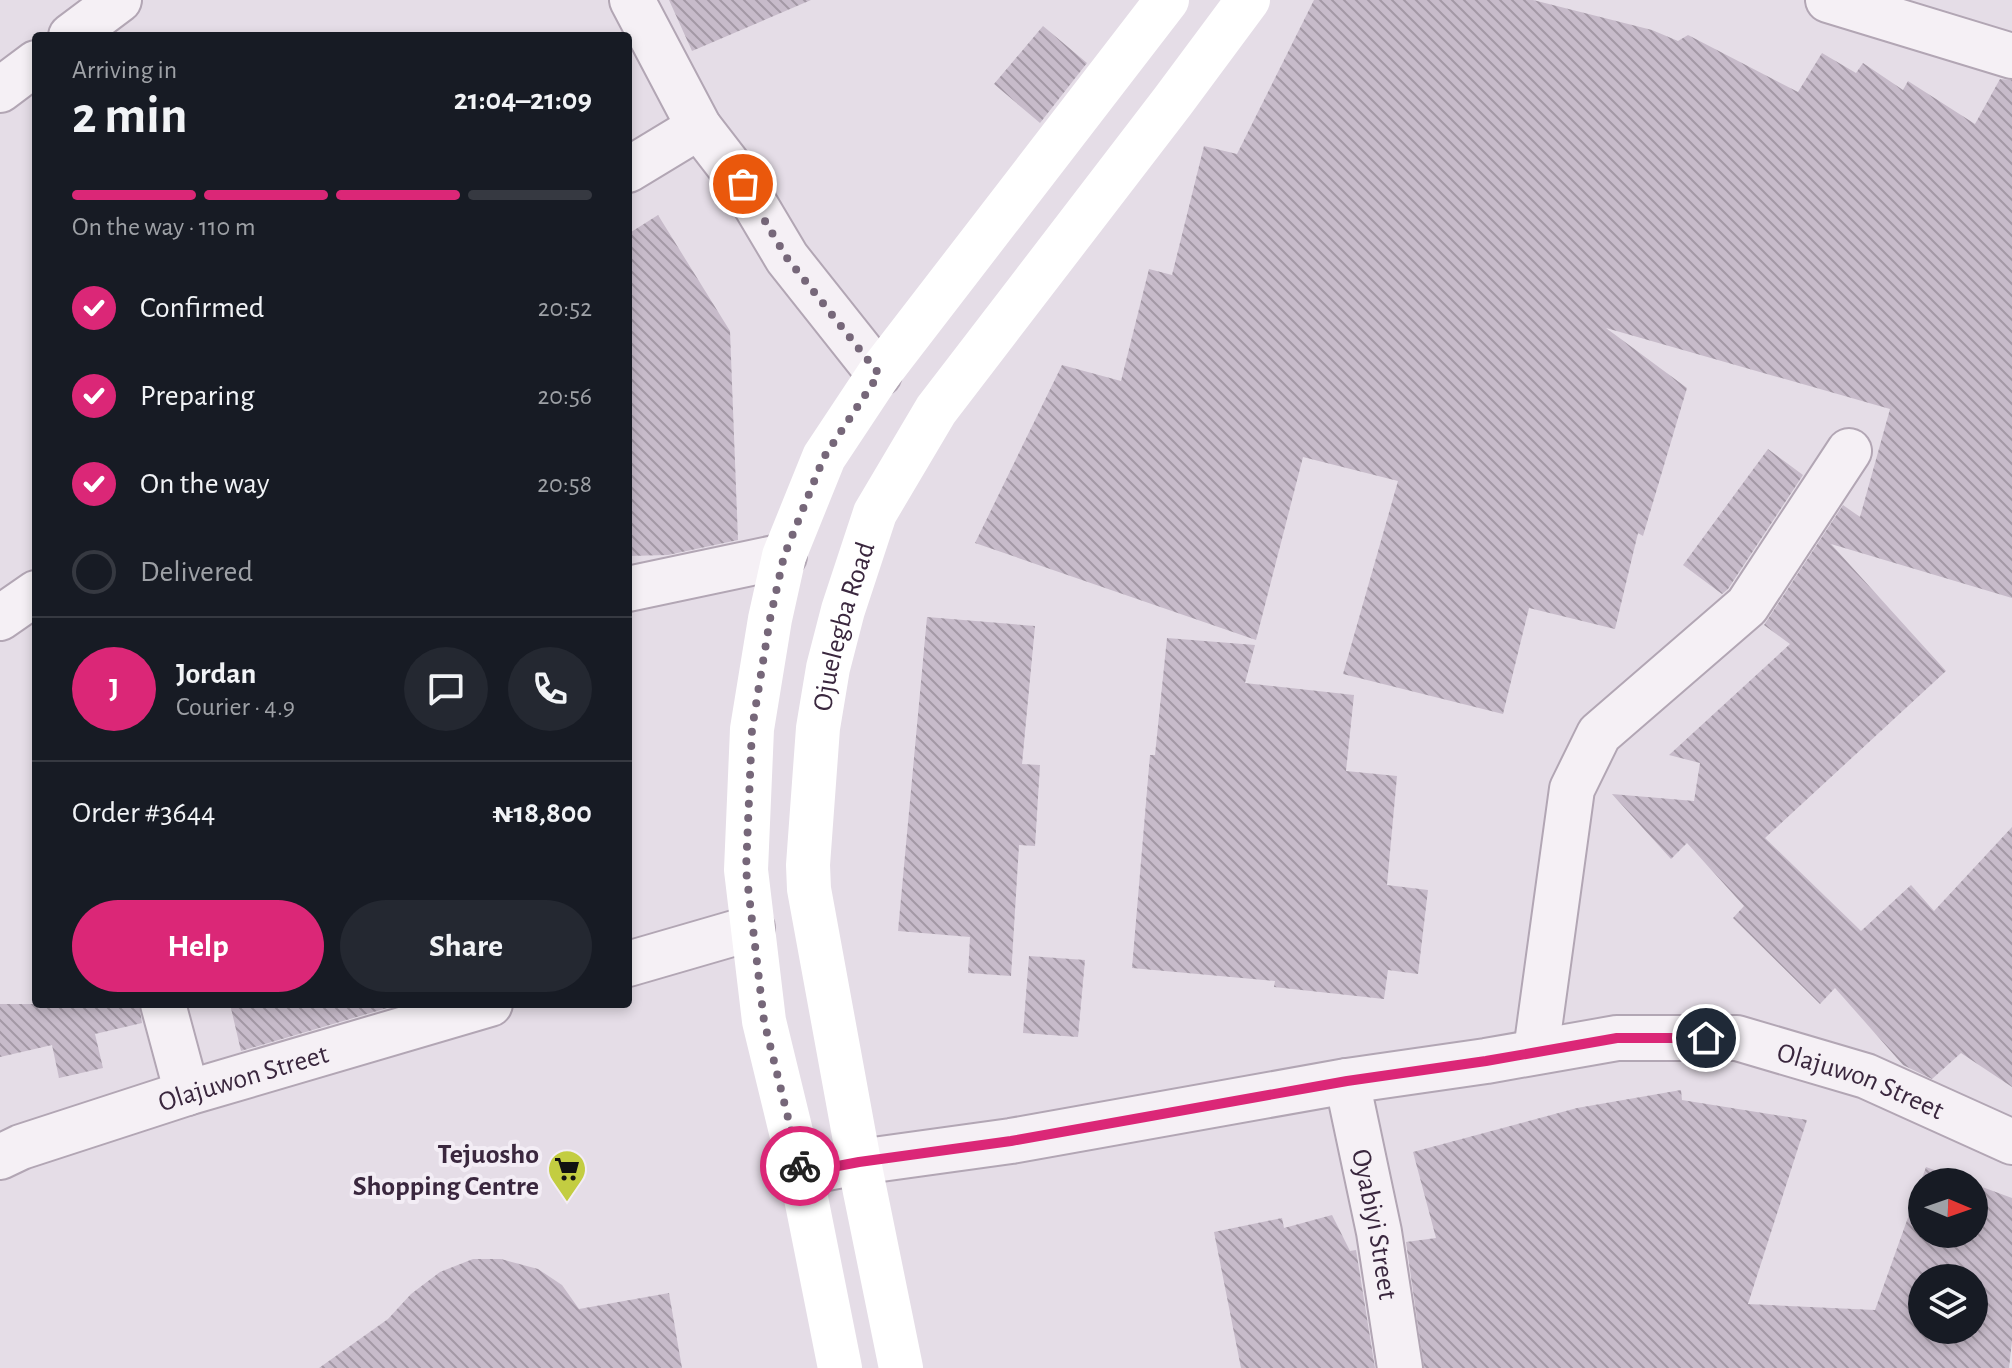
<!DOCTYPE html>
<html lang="en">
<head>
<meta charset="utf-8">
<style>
  body { margin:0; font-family:"Alegreya Sans",sans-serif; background:#242831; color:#f1f3f6; height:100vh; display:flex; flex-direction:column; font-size:30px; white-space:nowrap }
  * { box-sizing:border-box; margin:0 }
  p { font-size:26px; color:#9ea1a6 }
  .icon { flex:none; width:44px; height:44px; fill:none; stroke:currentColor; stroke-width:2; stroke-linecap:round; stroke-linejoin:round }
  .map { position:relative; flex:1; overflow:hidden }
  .side { position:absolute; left:32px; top:32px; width:600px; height:976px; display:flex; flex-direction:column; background:#171b24; border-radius:8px; box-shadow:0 4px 12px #0003 }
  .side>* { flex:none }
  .needle { width:52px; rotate:92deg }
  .buttons { position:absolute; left:1908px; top:1168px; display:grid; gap:16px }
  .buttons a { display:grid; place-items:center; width:80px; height:80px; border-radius:50%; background:#171b24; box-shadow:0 4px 12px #0003; font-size:40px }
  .pin { position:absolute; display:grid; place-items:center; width:68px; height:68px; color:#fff; margin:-34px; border:4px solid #fff; border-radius:50%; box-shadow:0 2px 8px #0007 }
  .courier { position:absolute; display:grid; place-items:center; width:80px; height:80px; margin:-40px; border:6px solid #db2777; border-radius:50%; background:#fff; color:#222; box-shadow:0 2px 10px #0007 }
  .overview em { font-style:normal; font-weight:700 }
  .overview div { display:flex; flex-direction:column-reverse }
  .overview { display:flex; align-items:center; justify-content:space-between; height:136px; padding:0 40px }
  h1 { font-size:52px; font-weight:700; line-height:60px }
  .bar { display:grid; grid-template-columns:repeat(4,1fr); gap:12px 8px; align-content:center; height:96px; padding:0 40px }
  .bar i { height:10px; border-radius:6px; background:#363941 }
  .bar .current { background:#db2777 }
  .bar p { grid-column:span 4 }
  .line { display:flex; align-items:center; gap:20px; padding:0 40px; border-top:2px solid #363941 }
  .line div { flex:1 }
  .round { display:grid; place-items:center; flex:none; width:84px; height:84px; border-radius:42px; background:#242831 }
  ol { padding:0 40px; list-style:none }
  li { display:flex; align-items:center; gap:24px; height:88px }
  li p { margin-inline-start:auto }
  li .icon { padding:8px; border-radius:50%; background:#db2777; color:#fff; stroke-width:4 }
  li:last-child { color:#9ea1a6 }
  li i { width:44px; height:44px; border:4px solid #363941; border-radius:50% }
  .cta { display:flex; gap:16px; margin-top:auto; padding:16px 40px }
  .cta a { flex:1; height:92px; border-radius:48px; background:#db2777; color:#fff; font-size:32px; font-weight:700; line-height:92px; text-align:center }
  .cta a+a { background:#242831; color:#f1f3f6 }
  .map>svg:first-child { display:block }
  .building { fill:url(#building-back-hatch); fill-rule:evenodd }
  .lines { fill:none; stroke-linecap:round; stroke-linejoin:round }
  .minor-casing { stroke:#b2a6b4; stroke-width:48 }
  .minor { stroke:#f5f0f5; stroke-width:44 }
  .secondary { stroke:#fff; stroke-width:44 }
  .done { stroke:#766779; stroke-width:8; stroke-dasharray:0 14.4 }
  .route { stroke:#db2777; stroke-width:10 }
  .labels { text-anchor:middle; stroke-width:8; stroke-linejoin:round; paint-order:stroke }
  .street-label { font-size:28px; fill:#3a273e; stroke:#f3edf5 }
  .poi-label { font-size:28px; font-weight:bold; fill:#3a273e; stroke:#f3edf5; text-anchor:end }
</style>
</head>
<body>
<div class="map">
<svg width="2012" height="1368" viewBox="0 0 2012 1368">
  <defs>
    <pattern id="building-back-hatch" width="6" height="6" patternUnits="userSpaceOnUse" patternTransform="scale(2)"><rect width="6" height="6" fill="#c7bbca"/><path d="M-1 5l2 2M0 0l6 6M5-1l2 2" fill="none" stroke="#a398a5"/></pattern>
  </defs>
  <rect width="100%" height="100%" fill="#e5dde7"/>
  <path class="building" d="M669,0H811L692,51Z
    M1314,0H1533L1652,30L1678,41L1688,35L1798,92L1822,53L1856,73L1863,63L1903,90L1908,81L1975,124L2000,79L2012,80V598L1831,544L1946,671L1765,838L1861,931L1911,885L1934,911L2012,827V1087L1961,1053L1932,1079L1903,1065L1835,988L1820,1004L1733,918L1744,906L1687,843L1671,859L1612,794L1694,801L1700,763L1669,755L1790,644L1764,625L1843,505L1860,517L1890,409L1606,328L1687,388L1643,536L1638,533L1615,629L1529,608L1503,714L1343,674L1398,481L1303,457L1256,640L975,543L1062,365L1121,381L1149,269L1172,275L1204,146L1237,154Z
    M1043,26L1087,63L1040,123L994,84Z
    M658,215L730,331L738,540L668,555L628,556V234Z
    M1768,449L1803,475L1728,589L1722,594L1683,565Z
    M927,617L1035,626L1022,764L1040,765L1035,846L1019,845L1011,976L968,973L970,937L898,931Z
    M1167,638L1255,645L1245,683L1354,695L1346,771L1397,776L1387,885L1428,890L1418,974L1388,970L1384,999L1274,987L1275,981L1132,968L1150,755H1155Z
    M1029,956L1085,960L1078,1037L1023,1033Z
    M0,1004H139L142,1023L95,1034L103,1068L59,1078L52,1045L0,1057Z
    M230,1004H401L241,1051Z
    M1681,1090L1682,1100L1807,1120L1748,1304L1875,1310L1926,1167L1968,1182H1922V1234H1974V1184L2012,1198V1341L2009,1368H1424L1406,1242L1436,1238L1413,1152L1577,1108ZM1922,1278H1974V1330H1922Z
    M1332,1215L1350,1251L1356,1250L1375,1368H1241L1214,1232L1282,1218L1284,1228Z
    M473,1259H501L538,1269L562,1285L579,1309L669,1293L682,1368H319L388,1319L411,1294L440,1272Z"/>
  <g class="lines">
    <g class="minor-casing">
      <g id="minor">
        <path d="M632,0L699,127L743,184L787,258L879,374"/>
        <path d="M1828,0L2012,56"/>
        <path d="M71,36L119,0"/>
        <path d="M0,90L36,63"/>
        <path d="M628,170L699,127"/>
        <path d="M628,589L784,556"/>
        <path d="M0,618L36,593"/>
        <path d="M628,964L752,928"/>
        <path d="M163,1004L187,1093"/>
        <path d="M1536,1051L1572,789L1599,734L1747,606L1849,451"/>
        <path id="s1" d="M1347,1081L1379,1232L1400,1368"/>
        <path id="s2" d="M0,1157L21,1147L187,1093L490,1004"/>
        <path id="s3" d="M801,1173L859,1162L1011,1141L1347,1081L1486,1061L1617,1038H1737L1866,1076L2012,1142"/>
      </g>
    </g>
    <use href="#minor" class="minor"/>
    <g class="secondary">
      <path d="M840,1368L801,1173L764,1021L746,870L752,729L770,619L784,556L824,457L879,374L1167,0"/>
      <path id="s4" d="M901,1368L859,1162L809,889L808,865L818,728L828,668L843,610L875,513L936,410L1173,101L1248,0"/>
    </g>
  </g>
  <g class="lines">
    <path class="done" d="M743,184L787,258L879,374L824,457L784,556L770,619L752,729L746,870L764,1021L800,1166"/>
    <path class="route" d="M800,1166L801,1173L859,1162L1011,1141L1347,1081L1486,1061L1617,1038H1706"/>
  </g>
  <defs>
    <g id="supermarket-pin" transform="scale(2)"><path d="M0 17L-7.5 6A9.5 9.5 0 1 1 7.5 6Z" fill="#c3cd41" stroke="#f3edf5"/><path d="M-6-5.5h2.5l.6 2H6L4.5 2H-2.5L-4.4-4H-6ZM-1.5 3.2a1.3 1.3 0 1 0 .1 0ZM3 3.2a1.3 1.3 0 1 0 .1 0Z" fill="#111"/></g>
  </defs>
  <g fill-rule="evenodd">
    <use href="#supermarket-pin" x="567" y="1169"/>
  </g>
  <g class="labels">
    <g class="street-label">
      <text dy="10" stroke="none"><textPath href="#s4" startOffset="754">Ojuelegba Road</textPath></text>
      <text dy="10" stroke="none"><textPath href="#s2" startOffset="256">Olajuwon Street</textPath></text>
      <text dy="10" stroke="none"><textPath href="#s3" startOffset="1078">Olajuwon Street</textPath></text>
      <text dy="10" stroke="none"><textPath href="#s1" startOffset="146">Oyabiyi Street</textPath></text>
    </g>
    <g class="poi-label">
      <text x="539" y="1163">Tejuosho<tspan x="539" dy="32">Shopping Centre</tspan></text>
    </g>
  </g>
</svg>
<div class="buttons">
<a><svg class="needle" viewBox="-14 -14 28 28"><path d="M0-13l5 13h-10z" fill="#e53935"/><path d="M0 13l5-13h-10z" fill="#9ea1a6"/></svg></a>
<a><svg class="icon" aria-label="layers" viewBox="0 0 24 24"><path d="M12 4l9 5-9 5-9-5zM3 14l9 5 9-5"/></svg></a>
</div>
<div class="pin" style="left:743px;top:184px;background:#ea580c"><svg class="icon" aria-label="bag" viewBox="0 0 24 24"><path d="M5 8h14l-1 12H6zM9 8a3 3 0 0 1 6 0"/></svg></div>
<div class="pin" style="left:1706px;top:1038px;background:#1f2937"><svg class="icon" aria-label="home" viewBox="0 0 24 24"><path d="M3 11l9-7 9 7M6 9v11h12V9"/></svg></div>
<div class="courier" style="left:800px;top:1166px"><svg class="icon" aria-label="bike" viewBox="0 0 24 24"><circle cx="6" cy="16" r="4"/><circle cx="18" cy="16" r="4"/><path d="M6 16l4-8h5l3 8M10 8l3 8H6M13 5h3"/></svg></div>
<section class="side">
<div class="overview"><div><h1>2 min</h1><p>Arriving in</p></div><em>21:04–21:09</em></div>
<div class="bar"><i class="current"></i><i class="current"></i><i class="current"></i><i></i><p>On the way · 110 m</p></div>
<ol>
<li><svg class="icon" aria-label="check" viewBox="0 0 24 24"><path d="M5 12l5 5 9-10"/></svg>Confirmed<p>20:52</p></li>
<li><svg class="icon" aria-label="check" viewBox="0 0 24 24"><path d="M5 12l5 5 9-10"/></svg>Preparing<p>20:56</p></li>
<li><svg class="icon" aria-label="check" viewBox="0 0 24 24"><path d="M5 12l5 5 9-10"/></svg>On the way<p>20:58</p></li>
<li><i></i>Delivered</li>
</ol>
<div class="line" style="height:144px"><b class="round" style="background:#db2777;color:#fff">J</b><div><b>Jordan</b><p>Courier · 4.9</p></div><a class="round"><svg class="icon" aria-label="chat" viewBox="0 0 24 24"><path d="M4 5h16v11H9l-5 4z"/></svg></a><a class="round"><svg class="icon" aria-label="phone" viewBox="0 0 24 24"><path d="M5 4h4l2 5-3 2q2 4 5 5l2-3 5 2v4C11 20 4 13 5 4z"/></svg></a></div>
<div class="line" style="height:104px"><div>Order #3644</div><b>₦18,800</b></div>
<div class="cta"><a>Help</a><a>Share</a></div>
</section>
</div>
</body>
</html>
